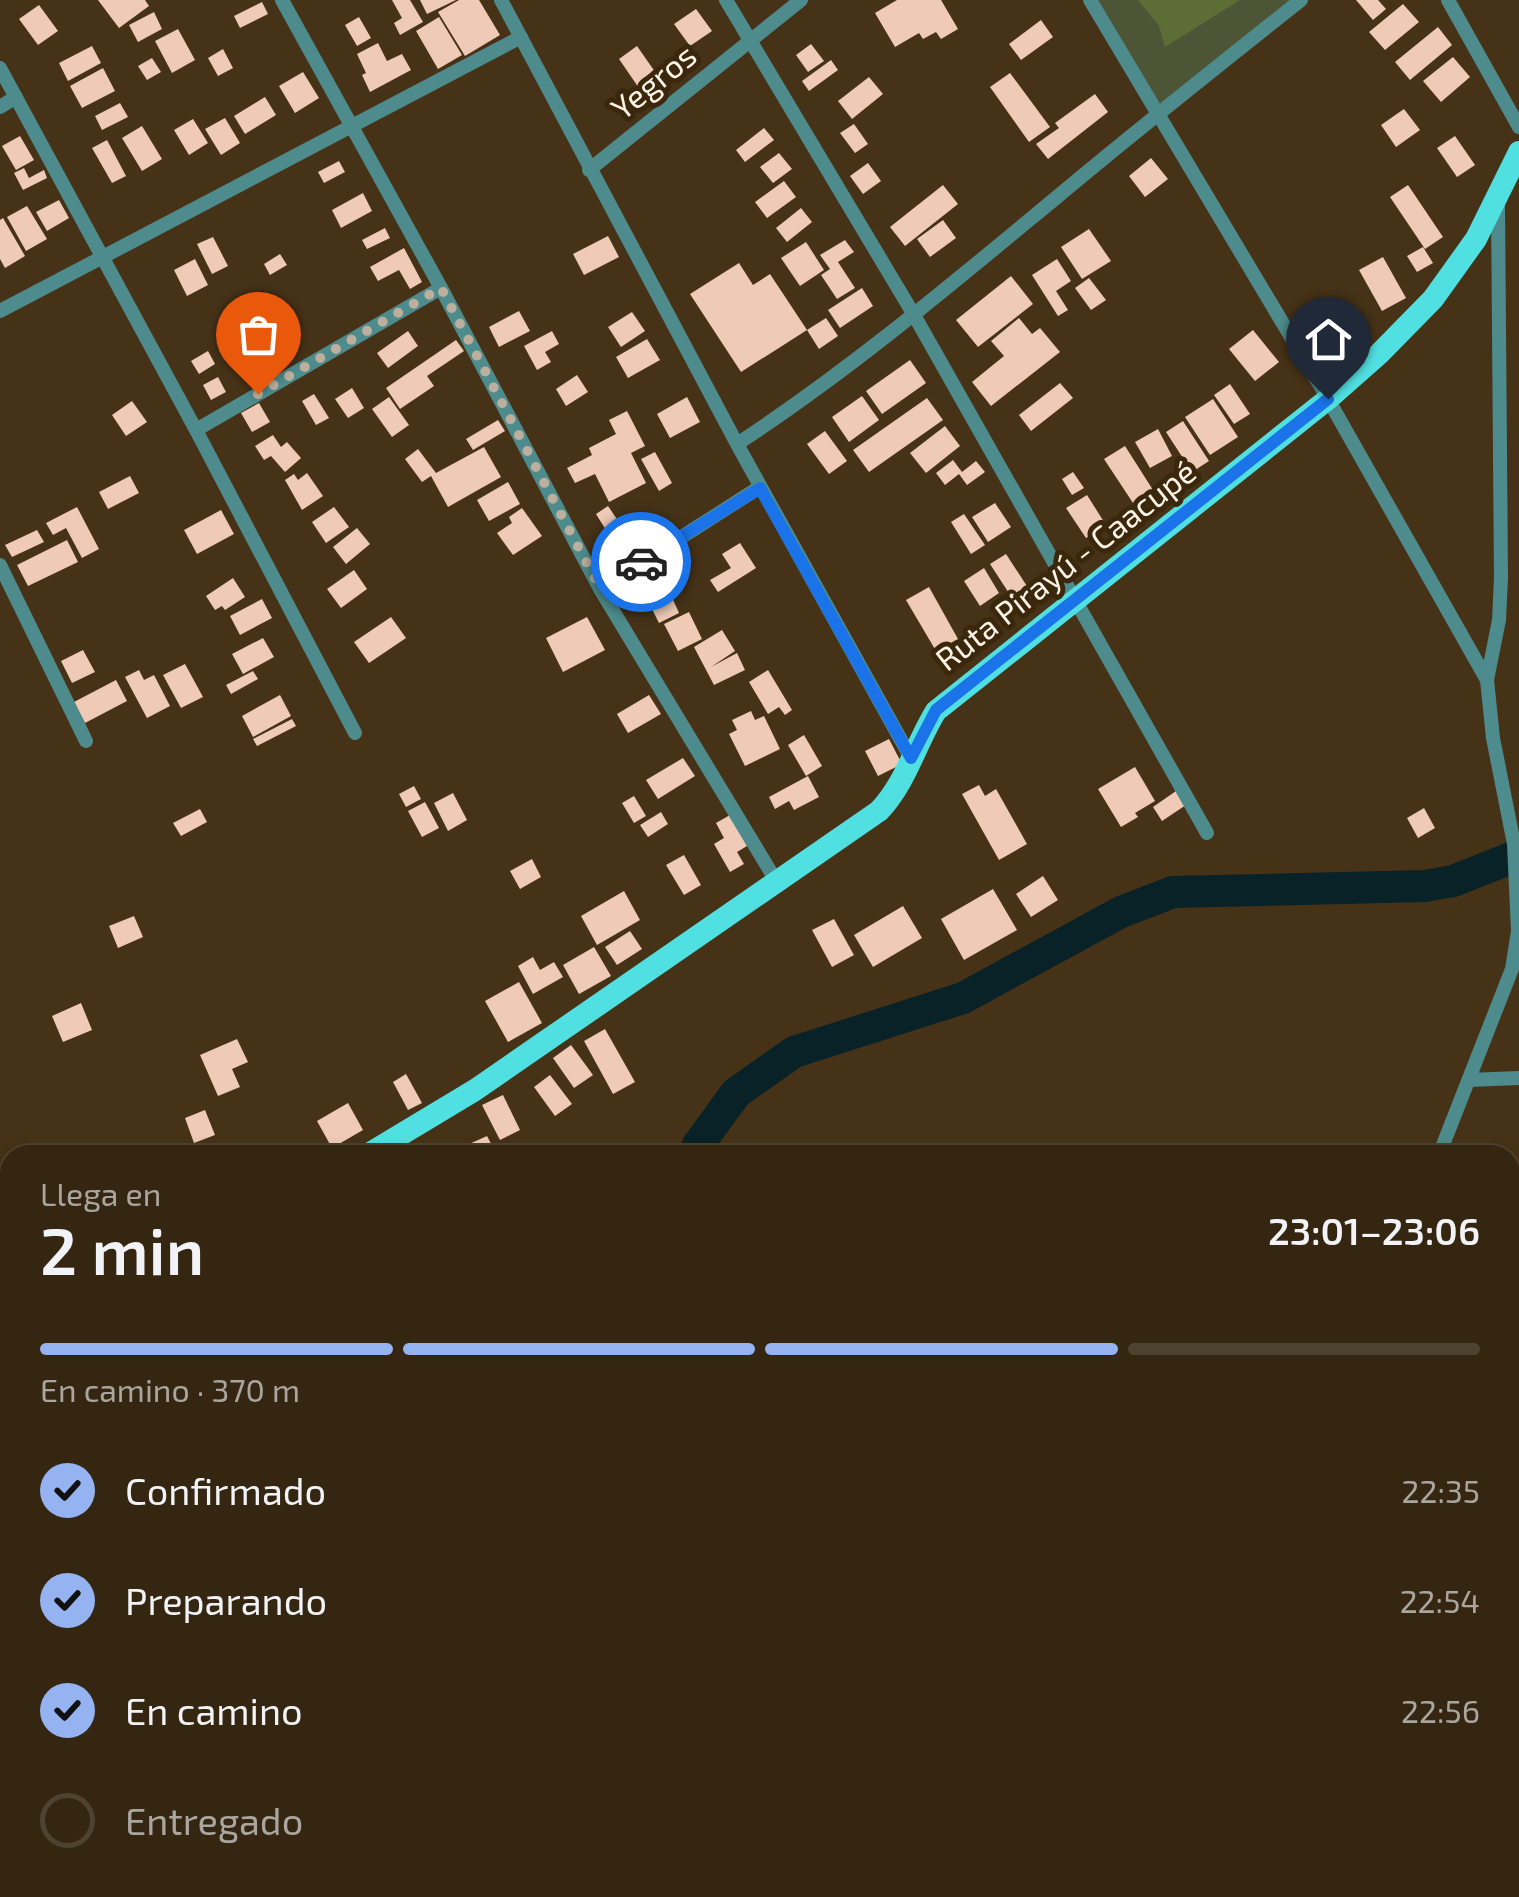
<!DOCTYPE html>
<html lang="es">
<head>
<meta charset="utf-8">
<style>
  body { margin:0; font-family:"Exo 2",sans-serif; background:#3f321f; color:#f1f3f6; height:100vh; display:flex; flex-direction:column; font-size:38px; white-space:nowrap }
  * { box-sizing:border-box; margin:0 }
  p { font-size:32px; color:#a9a59f }
  .icon { flex:none; width:55px; height:55px; fill:none; stroke:currentColor; stroke-width:2; stroke-linecap:round; stroke-linejoin:round }
  .map { position:relative; flex:1; overflow:hidden }
  .panel { position:absolute; left:0px; top:1145px; width:1520px; height:752px; display:flex; flex-direction:column; background:#342611; border-radius:30px 30px 0 0; box-shadow:0 5px 15px #0003,0 0 0 2px #4e4331 }
  .panel>* { flex:none }
  .pin { position:absolute; display:grid; place-items:center; width:85px; height:85px; color:#fff; margin:-102px -42px; border-radius:50% 50% 50% 0; rotate:-45deg; box-shadow:0 0 10px #0007 }
  .pin .icon { rotate:45deg }
  .courier { position:absolute; display:grid; place-items:center; width:100px; height:100px; margin:-50px; border:8px solid #1a73e8; border-radius:50%; background:#fff; color:#222; box-shadow:0 2px 12px #0007 }
  .summary em { font-style:normal; font-weight:600 }
  .summary div { display:flex; flex-direction:column-reverse }
  .summary { display:flex; align-items:center; justify-content:space-between; height:170px; padding:0 40px }
  h1 { font-size:65px; font-weight:600; line-height:75px }
  .bar { display:grid; grid-template-columns:repeat(4,1fr); gap:15px 10px; align-content:center; height:120px; padding:0 40px }
  .bar i { height:12px; border-radius:8px; background:#4e4331 }
  .bar .selected { background:#95b2f1 }
  .bar p { grid-column:span 4 }
  ol { padding:0 40px; list-style:none }
  li { display:flex; align-items:center; gap:30px; height:110px }
  li p { margin-inline-start:auto }
  li .icon { padding:10px; border-radius:50%; background:#95b2f1; color:#111; stroke-width:4 }
  li:last-child { color:#a9a59f }
  li i { width:55px; height:55px; border:5px solid #4e4331; border-radius:50% }
  .map>svg:first-child { display:block }
  .green { fill:#4c5636 }
  .forest { fill:#5d6d36 }
  .lines { fill:none; stroke-linecap:round; stroke-linejoin:round }
  .stream { stroke:#092228; stroke-width:5 }
  .river { stroke:#092228; stroke-width:32 }
  .building { fill:#efcbb7 }
  .street { stroke:#4e8b8c; stroke-width:14 }
  .primary { stroke:#51e0e1; stroke-width:22 }
  .done { stroke:#bdaf9e; stroke-width:10; stroke-dasharray:0 18 }
  .route { stroke:#1a73e8; stroke-width:12 }
  .labels { text-anchor:middle; stroke-width:10; stroke-linejoin:round; paint-order:stroke }
  .street-label { font-size:32px; fill:#fdf3e7; stroke:#3b280c }
</style>
</head>
<body>
<div class="map">
<svg width="1519" height="1897" viewBox="0 0 1519 1897">
  <rect width="100%" height="100%" fill="#463217"/>
  <path class="green" d="M1090,0H1301L1157,114Z"/>
  <path class="forest" d="M1138,0H1240L1165,47L1159,26Z
    M1519,1709V1897H1471L1468,1888H1510V1710Z
    M1178,1888H1362L1365,1897H1175Z"/>
  <g class="lines">
    <path class="stream" d="M0,1516L10,1518"/>
    <path class="river" d="M695,1155L698,1145L736,1093L794,1052L963,998L1121,912L1173,892L1425,886L1453,881L1519,855
      M833,1888L839,1897"/>
  </g>
  <path class="building" d="M98,0H145L149,6L119,28Z
    M392,0H410L423,22L400,35L394,23L402,18Z
    M420,0H456L427,14Z
    M459,0H479L500,35L465,56L438,12Z
    M897,0H941L958,29L941,39L936,32L923,39L919,33L895,47L875,13Z
    M1356,0H1378L1386,9L1373,20Z
    M262,2L268,14L240,28L234,16Z
    M1403,4L1419,22L1385,50L1369,32Z
    M39,5L58,31L38,45L19,19Z
    M696,9L712,31L690,46L674,24Z
    M154,12L162,29L138,42L129,25Z
    M359,17L371,38L357,46L345,25Z
    M439,17L462,55L438,69L416,31Z
    M1041,20L1053,37L1021,60L1009,44Z
    M1438,27L1452,45L1410,80L1395,62Z
    M178,29L195,60L172,73L155,41Z
    M378,43L387,61L402,54L411,70L370,92L362,75L366,73L357,54Z
    M811,44L824,61L808,72L796,55Z
    M92,46L101,63L68,81L59,63Z
    M637,46L660,79L641,91L619,59Z
    M223,49L233,68L218,76L208,58Z
    M1453,57L1470,77L1441,102L1423,81Z
    M152,58L161,72L147,80L138,66Z
    M831,60L838,70L809,91L802,81Z
    M103,68L115,91L82,108L70,86Z
    M303,72L319,98L295,113L279,86Z
    M1010,73L1050,127L1029,142L990,87Z
    M869,77L883,94L852,119L838,101Z
    M1095,94L1108,112L1048,159L1036,144L1059,128L1055,123Z
    M265,97L276,115L245,134L234,116Z
    M120,103L128,117L102,130L95,116Z
    M1404,109L1420,130L1396,147L1381,125Z
    M225,118L240,143L221,155L205,129Z
    M193,119L208,143L189,155L174,130Z
    M854,124L868,144L855,153L840,133Z
    M142,126L162,159L142,171L122,138Z
    M764,128L774,140L745,162L736,150Z
    M20,136L34,160L16,170L2,146Z
    M1455,136L1475,165L1457,177L1437,148Z
    M107,140L126,176L112,183L92,148Z
    M779,153L792,169L773,183L760,167Z
    M1151,158L1168,179L1145,197L1129,176Z
    M339,161L345,172L324,183L318,172Z
    M868,163L881,181L863,194L850,176Z
    M24,168L29,178L44,170L47,178L23,190L14,173Z
    M784,181L796,197L767,218L755,202Z
    M943,185L958,204L905,246L890,227Z
    M1408,185L1443,237L1425,249L1390,197Z
    M363,193L372,211L341,228L332,210Z
    M59,200L69,218L47,231L36,212Z
    M27,206L47,239L26,251L7,217Z
    M801,208L812,222L787,242L776,228Z
    M3,218L25,256L5,268L0,259V220Z
    M943,220L956,238L930,257L917,239Z
    M385,228L390,238L367,249L362,240Z
    M1089,229L1111,261L1082,279L1061,247Z
    M608,236L619,257L584,275L573,254Z
    M213,237L228,266L212,274L197,244Z
    M845,240L854,252L838,262L855,288L837,299L821,275L830,269L820,255Z
    M806,242L824,270L800,286L781,258Z
    M1423,247L1433,263L1417,272L1407,256Z
    M404,248L422,282L410,289L399,270L378,281L370,267Z
    M280,254L287,265L270,275L264,264Z
    M1383,257L1406,298L1382,311L1359,270Z
    M195,259L208,285L187,296L174,270Z
    M1057,259L1071,281L1056,291L1068,310L1058,316L1032,275Z
    M739,263L753,285L770,274L807,330L741,372L690,294Z
    M1011,276L1033,304L978,347L956,320Z
    M1089,278L1106,300L1091,310L1075,288Z
    M862,288L873,306L840,328L828,310Z
    M519,311L530,331L499,347L489,327Z
    M632,312L645,331L621,347L608,327Z
    M826,318L838,336L819,349L807,330Z
    M1019,318L1032,334L1040,328L1060,352L991,406L972,382L1004,356L991,341Z
    M1253,330L1279,362L1255,381L1229,349Z
    M408,331L418,346L388,368L377,353Z
    M552,331L559,344L545,352L551,362L537,370L524,346Z
    M265,338L271,350L246,363L239,351Z
    M647,339L660,360L628,378L616,357Z
    M456,340L464,351L427,376L434,386L400,409L386,388Z
    M208,351L215,364L199,374L191,361Z
    M910,360L926,383L882,414L866,391Z
    M577,375L588,392L566,406L556,389Z
    M218,377L226,392L211,400L203,385Z
    M1060,383L1073,398L1031,431L1019,415Z
    M1230,384L1250,414L1234,424L1214,395Z
    M352,388L364,408L348,418L335,399Z
    M314,394L329,418L316,425L302,401Z
    M862,396L879,420L849,442L832,417Z
    M389,397L409,425L392,437L372,409Z
    M687,397L700,422L670,438L657,414Z
    M927,398L943,420L869,472L853,450Z
    M1213,399L1238,437L1210,455L1185,417Z
    M132,401L147,422L126,436L112,415Z
    M259,403L270,422L252,432L241,413Z
    M627,411L645,446L631,453L646,483L609,502L595,474L575,483L567,468L592,455L589,448L616,434L609,420Z
    M498,420L505,431L473,450L466,439Z
    M1183,421L1209,461L1192,472L1166,432Z
    M945,426L960,446L926,473L910,453Z
    M1158,429L1172,456L1150,468L1135,442Z
    M825,431L847,461L829,474L807,444Z
    M273,435L281,447L287,442L301,458L285,472L271,456L264,460L255,446Z
    M1125,446L1153,490L1133,503L1104,459Z
    M484,447L501,477L448,507L431,476L422,482L405,459L418,449L436,473Z
    M655,452L672,483L659,491L641,459Z
    M953,460L962,472L976,461L985,472L967,485L959,474L945,485L936,473Z
    M1073,472L1084,488L1072,495L1062,479Z
    M307,473L323,496L302,510L285,480L294,474L298,480Z
    M130,476L139,493L108,509L99,492Z
    M508,482L520,504L489,521L477,500Z
    M1087,495L1106,525L1086,538L1066,508Z
    M995,503L1011,527L988,542L972,517Z
    M608,506L627,534L614,543L596,514Z
    M77,507L99,549L82,558L66,528L53,535L46,523Z
    M334,507L349,527L326,543L312,522Z
    M522,508L542,536L513,555L497,533L512,523L509,517Z
    M221,510L234,534L197,554L184,530Z
    M964,514L985,545L971,554L951,522Z
    M357,528L370,544L346,564L333,547Z
    M37,530L44,542L12,557L5,545Z
    M67,540L78,562L28,586L17,565Z
    M740,543L756,568L718,592L710,580L731,568L722,554Z
    M1006,554L1034,597L1018,607L990,564Z
    M984,568L999,593L980,606L964,581Z
    M354,570L367,589L341,608L327,589Z
    M233,578L245,597L225,610L222,606L215,610L206,596Z
    M929,587L958,639L936,651L906,600Z
    M670,593L679,613L659,623L649,603Z
    M262,599L272,618L240,635L230,616Z
    M689,612L702,639L678,651L664,624Z
    M391,617L406,638L369,663L354,642Z
    M587,617L605,650L563,672L546,638Z
    M722,630L735,651L711,667L737,653L745,670L714,685L694,647Z
    M263,638L274,657L243,674L232,654Z
    M83,650L95,672L72,683L61,661Z
    M185,664L203,697L181,708L163,675Z
    M139,670L144,680L154,675L170,706L147,718L125,677Z
    M768,670L792,710L785,715L779,707L768,714L749,682Z
    M253,671L258,679L231,694L226,685Z
    M116,680L127,701L85,723L74,702Z
    M280,695L291,716L253,737L242,716Z
    M649,695L661,714L628,733L617,714Z
    M751,711L755,720L764,716L780,749L745,766L729,734L737,730L732,720Z
    M292,719L296,726L257,746L253,739Z
    M804,735L822,766L806,776L788,745Z
    M889,739L902,764L878,776L865,751Z
    M683,758L695,776L658,799L646,780Z
    M1135,767L1155,801L1135,813L1138,817L1121,827L1098,789Z
    M808,776L819,797L794,810L789,801L775,809L769,797Z
    M979,785L985,796L996,789L1027,844L999,860L962,794Z
    M414,786L421,799L406,807L399,794Z
    M1176,791L1186,805L1162,821L1153,807Z
    M453,793L467,820L448,831L434,803Z
    M634,796L646,816L634,823L622,803Z
    M425,802L439,828L422,837L408,811Z
    M1424,808L1435,828L1418,838L1407,818Z
    M200,809L207,822L181,836L173,823Z
    M661,812L668,824L648,837L640,825Z
    M730,815L747,846L737,852L744,864L730,872L714,844L724,838L716,823Z
    M684,855L701,885L684,895L666,865Z
    M532,859L541,877L520,889L510,871Z
    M1043,876L1058,900L1031,917L1016,894Z
    M993,889L1017,930L964,960L941,919Z
    M624,891L640,920L597,945L581,916Z
    M903,906L922,938L873,967L854,935Z
    M134,916L143,937L118,948L109,926Z
    M834,919L854,955L832,967L812,930Z
    M630,931L642,949L617,965L605,947Z
    M594,947L611,976L579,994L563,965Z
    M533,957L540,970L554,962L563,977L533,994L518,966Z
    M519,982L542,1023L508,1042L485,1001Z
    M81,1003L92,1030L63,1042L52,1016Z
    M605,1029L635,1082L613,1094L584,1041Z
    M237,1039L248,1062L232,1069L240,1087L218,1096L200,1055Z
    M571,1045L593,1075L574,1088L553,1058Z
    M406,1074L422,1103L408,1110L393,1082Z
    M550,1075L572,1104L555,1116L534,1087Z
    M503,1095L520,1130L500,1140L482,1105Z
    M348,1103L363,1130L332,1148L317,1121Z
    M205,1110L215,1135L194,1143L185,1118Z
    M487,1136L497,1155H472L467,1145Z
    M1510,1324H1519V1352L1510,1353Z
    M10,1604V1650L0,1623V1608Z"/>
  <g class="lines">
    <path class="street" d="M282,0L441,288L600,589L778,884
      M501,0L737,444L911,758
      M726,0L914,315L1207,833
      M1090,0L1328,399L1487,680
      M1448,0L1519,127
      M0,68L196,430L355,733
      M0,107L16,97
      M589,170L801,0
      M0,311L521,37
      M196,430L441,288
      M737,444C850,370 953,283 1057,197C1137,130 1219,65 1301,0
      M0,565L86,741
      M600,589L760,487
      M1469,1080L1519,1078
      M1439,1155L1512,969L1518,931L1514,844L1493,738L1487,680L1499,620L1501,578L1498,205
      M0,1240L10,1239
      M1510,1286H1519
      M1510,1500H1519
      M0,1891H77L130,1897
      M1151,1897L1155,1888"/>
    <path class="primary" d="M367,1155L475,1090L879,811C906,783 916,743 936,711L1328,399L1379,354L1433,299L1476,239L1519,152
      M0,1438L10,1428"/>
  </g>
  <g class="lines">
    <path class="done" d="M258,394L441,288L600,588L641,562"/>
    <path class="route" d="M641,562L760,488L911,758L936,710L1328,399"/>
  </g>
  <g class="labels">
    <g class="street-label">
      <text transform="translate(654 82) rotate(-39)" y="11">Yegros</text>
      <text transform="translate(1066 566) rotate(-38)" y="11">Ruta Pirayú - Caacupé</text>
    </g>
  </g>
</svg>
<div class="pin" style="left:258px;top:394px;background:#ea580c"><svg class="icon" aria-label="bag" viewBox="0 0 24 24"><path d="M5 8h14l-1 12H6zM9 8a3 3 0 0 1 6 0"/></svg></div>
<div class="pin" style="left:1328px;top:399px;background:#1f2937"><svg class="icon" aria-label="home" viewBox="0 0 24 24"><path d="M3 11l9-7 9 7M6 9v11h12V9"/></svg></div>
<div class="courier" style="left:641px;top:562px"><svg class="icon" aria-label="car" viewBox="0 0 24 24"><path d="M5 17H2v-5l4-1 3-4h7l3 4 3 1v5h-3M9 17h6M6 11h13"/><circle cx="7" cy="17" r="2"/><circle cx="17" cy="17" r="2"/></svg></div>
<section class="panel">
<div class="summary"><div><h1>2 min</h1><p>Llega en</p></div><em>23:01–23:06</em></div>
<div class="bar"><i class="selected"></i><i class="selected"></i><i class="selected"></i><i></i><p>En camino · 370 m</p></div>
<ol>
<li><svg class="icon" aria-label="check" viewBox="0 0 24 24"><path d="M5 12l5 5 9-10"/></svg>Confirmado<p>22:35</p></li>
<li><svg class="icon" aria-label="check" viewBox="0 0 24 24"><path d="M5 12l5 5 9-10"/></svg>Preparando<p>22:54</p></li>
<li><svg class="icon" aria-label="check" viewBox="0 0 24 24"><path d="M5 12l5 5 9-10"/></svg>En camino<p>22:56</p></li>
<li><i></i>Entregado</li>
</ol>
</section>
</div>
</body>
</html>
